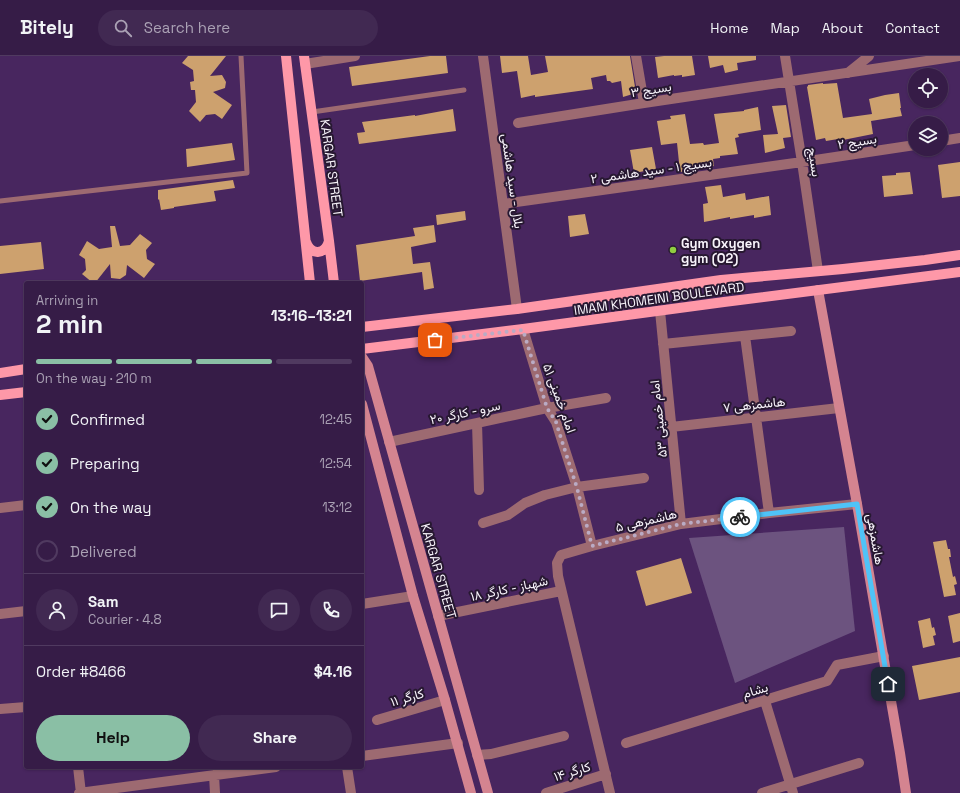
<!DOCTYPE html>
<html lang="en">
<head>
<meta charset="utf-8">
<style>
  body { margin:0; font-family:"Space Grotesk",Vazirmatn,sans-serif; background:#412952; color:#f1f3f6; height:100vh; display:flex; flex-direction:column; font-size:15px; white-space:nowrap }
  * { box-sizing:border-box; margin:0 }
  p { font-size:13px; color:#aaa1b4 }
  .icon { flex:none; width:22px; height:22px; fill:none; stroke:currentColor; stroke-width:2; stroke-linecap:round; stroke-linejoin:round }
  .map { position:relative; flex:1; overflow:hidden }
  .drawer { position:absolute; left:24px; top:225px; width:340px; height:488px; display:flex; flex-direction:column; background:#361c47; border-radius:4px; box-shadow:0 1px 3px #0004,0 0 0 1px #503a60 }
  .drawer>* { flex:none }
  .tools { position:absolute; left:908px; top:12px; display:grid; gap:8px }
  .tools a { display:grid; place-items:center; width:40px; height:40px; border-radius:50%; background:#361c47; box-shadow:0 1px 3px #0004,0 0 0 1px #503a60; font-size:20px }
  .pin { position:absolute; display:grid; place-items:center; width:34px; height:34px; color:#fff; margin:-17px; border-radius:8px; box-shadow:0 2px 6px #0006 }
  .courier { position:absolute; display:grid; place-items:center; width:40px; height:40px; margin:-20px; border:3px solid #4fc3f7; border-radius:50%; background:#fff; color:#222; box-shadow:0 1px 5px #0007 }
  .summary em { font-style:normal; font-weight:700 }
  .summary div { display:flex; flex-direction:column-reverse }
  .summary { display:flex; align-items:center; justify-content:space-between; height:68px; padding:0 12px }
  h1 { font-size:26px; font-weight:700; line-height:30px }
  .bar { display:grid; grid-template-columns:repeat(4,1fr); gap:6px 4px; align-content:center; height:48px; padding:0 12px }
  .bar i { height:5px; border-radius:3px; background:#503a60 }
  .bar .active { background:#8abfa5 }
  .bar p { grid-column:span 4 }
  .line { display:flex; align-items:center; gap:10px; padding:0 12px; border-top:1px solid #503a60 }
  .line div { flex:1 }
  .round { display:grid; place-items:center; flex:none; width:42px; height:42px; border-radius:21px; background:#412952 }
  ol { padding:0 12px; list-style:none }
  li { display:flex; align-items:center; gap:12px; height:44px }
  li p { margin-inline-start:auto }
  li .icon { padding:4px; border-radius:50%; background:#8abfa5; color:#111; stroke-width:4 }
  li:last-child { color:#aaa1b4 }
  li i { width:22px; height:22px; border:2px solid #503a60; border-radius:50% }
  .primary-button { display:flex; gap:8px; margin-top:auto; padding:8px 12px }
  .primary-button a { flex:1; height:46px; border-radius:24px; background:#8abfa5; color:#111; font-size:16px; font-weight:700; line-height:46px; text-align:center }
  .primary-button a+a { background:#412952; color:#f1f3f6 }
  header { display:flex; align-items:center; gap:24px; box-sizing:border-box; height:56px; padding:0 20px; background:#361c47; border-bottom:1px solid #503a60 }
  header strong { font-size:19px }
  nav { display:flex; gap:22px; margin-inline-start:auto; font-size:14px }
  .search { width:280px; height:36px; background:#412952; display:flex; align-items:center; gap:10px; box-sizing:border-box; padding:0 14px; border-radius:22px; color:#aaa1b4; font-size:15px }
  .map>svg:first-child { display:block }
  .green { fill:#6c537f }
  .building { fill:#cda16e }
  .lines { fill:none; stroke-linecap:round; stroke-linejoin:round }
  .lane { stroke:#9d6a71; stroke-width:5 }
  .street { stroke:#9d6a71; stroke-width:10 }
  .secondary { stroke:#d48490; stroke-width:10 }
  .primary { stroke:#fe98a8; stroke-width:10 }
  .done { stroke:#baabc4; stroke-width:4; stroke-dasharray:0 7.2 }
  .route { stroke:#4fc3f7; stroke-width:5 }
  .poi-dot { fill:#90cd41; stroke:#271831; stroke-width:1.5 }
  .labels { text-anchor:middle; stroke-width:4; stroke-linejoin:round; paint-order:stroke }
  .street-label { font-size:13px; fill:#f7f3fa; stroke:#271831 }
  .poi-label { font-size:13px; font-weight:bold; fill:#f7f3fa; stroke:#271831; text-anchor:start }
</style>
</head>
<body>
<header>
<strong>Bitely</strong>
<div class="search"><svg class="icon" aria-label="search" viewBox="0 0 24 24"><circle cx="10" cy="10" r="6"/><path d="M15 15l6 6"/></svg>Search here</div>
<nav><a>Home</a><a>Map</a><a>About</a><a>Contact</a></nav>
</header>
<div class="map">
<svg width="960" height="737" viewBox="0 0 960 737">
  <rect width="100%" height="100%" fill="#48265f"/>
  <path class="green" d="M844,471L855,575L735,627L689,482Z"/>
  <path class="building" d="M188,0H226L210,20L222,19L226,26L225,32L213,36L232,49L222,63L215,58L206,59L200,66L189,55L196,46L195,34H191L190,26L194,25L193,14L182,7Z
    M430,0H446L448,17L352,30L349,11Z
    M500,0H528L531,19L548,16L545,0H630L636,37L623,41L621,25L612,27L610,25H607L606,19L591,22L593,33L535,41V39L521,42L517,15L502,17Z
    M664,0H692L695,19L682,21V19L674,20V19L658,22L655,1Z
    M708,0H756V4L737,7L738,14L725,17L723,9L710,12Z
    M823,27V28L837,27L843,62L872,58L869,43L885,39L899,37L901,52H900L902,60L871,65L873,78L838,85V83L826,85L825,82L816,84L807,31L808,30V29Z
    M786,49L791,81L783,82L785,92L765,97L763,79L778,78L772,50Z
    M758,51L761,74L738,78L739,81L735,82L738,98L720,100V102L713,103L714,110L703,112V109L688,112V115L680,116L677,87L661,89L657,65L671,63L670,60L685,58L690,88L703,87L704,89L719,87L714,58L744,55V54Z
    M453,53L456,75L359,88L357,77L365,76L362,66L415,59V60Z
    M232,87L235,104L187,111L186,93Z
    M652,91L656,113L634,117L630,94Z
    M960,106V140L942,142L938,109Z
    M910,116L913,138L884,141L882,120L896,119V117Z
    M233,124L235,132L214,135L216,145L174,151V152L161,154L159,143L158,144V134Z
    M721,129L723,141L745,137L746,144L769,140L771,159L754,162V159L730,163V161L704,166L703,148L708,147L705,131Z
    M465,155L466,164L437,169L436,159Z
    M585,158L589,178L570,181L568,160Z
    M434,169L436,186L411,191L413,208L430,206L434,232L424,234L422,216L360,225L356,189L415,180L413,172Z
    M110,170H115L120,190L130,189L140,178L152,187L146,194L147,203L155,208L144,222L127,209L126,219L120,223L111,222L110,208L95,227H93L82,218L86,214L85,203L79,199L87,185L99,193L112,191Z
    M41,186L44,213L0,218V190Z
    M946,484L948,493H950L951,501H949L953,521L955,520L957,528L954,529L956,539L944,541L933,486Z
    M681,502L692,537L646,550L636,515Z
    M960,557V585L953,587L948,560Z
    M930,562L932,572L934,571L936,579L933,580L935,589L923,592L918,565Z
    M960,601V636L919,644L912,610Z"/>
  <g class="lines">
    <path class="lane" d="M312,56L464,34
      M0,145L247,117L241,0"/>
    <path class="street" d="M483,0L517,253
      M636,0L644,47
      M785,0L802,106L818,215
      M305,8L355,0
      M848,17L869,0
      M518,67L644,47L960,0
      M941,85L960,82
      M503,148L802,106L915,89
      M660,255L681,468
      M523,273L547,352L556,366L577,431L592,490
      M745,280L769,457
      M663,288L791,275
      M477,367L479,434
      M671,371L839,352
      M389,386L547,352L606,342
      M0,452L26,449
      M483,467L508,459L525,447L545,439L577,431L644,422
      M362,548L413,540
      M0,558L26,555
      M438,560L561,535
      M765,645L793,737
      M0,653L26,651
      M377,664L445,644
      M626,687L827,625L837,609L884,600
      M477,699L491,698L564,680
      M362,700L458,687
      M78,711L81,737
      M347,711L351,737
      M214,719L215,737
      M79,737L276,711
      M546,737L606,718
      M610,737L558,520L557,507L561,499L592,490L681,468L769,457L857,448
      M762,737L859,707"/>
    <path class="secondary" d="M818,234L857,448L900,697L906,737
      M362,301L368,310L488,737
      M362,348L413,540L445,644L471,737"/>
    <path class="primary" d="M286,0L310,227
      M304,0L329,185L334,227
      M306,186C311,200 325,199 329,185
      M362,271L517,253L721,224L843,213L925,204L960,199
      M362,293L523,273L724,246L960,216
      M0,317L26,313
      M0,339L26,336"/>
  </g>
  <g class="lines">
    <path class="done" d="M435,284L523,274L547,352L556,366L560,379L577,432L592,490L681,468L740,461"/>
    <path class="route" d="M740,461L857,448L888,628"/>
  </g>
  <circle class="poi-dot" cx="673" cy="194" r="4"/>
  <g class="labels">
    <g class="street-label">
      <text transform="translate(651 33) rotate(-9)" y="5">بسیج ۳</text>
      <text transform="translate(857 85) rotate(-9)" y="5">بسیج ۲</text>
      <text transform="translate(815 106) rotate(81)" y="5">بسیج</text>
      <text transform="translate(332 112) rotate(82)" y="5">KARGAR STREET</text>
      <text transform="translate(651 114) rotate(-8)" y="5">بسیج ۱ - سید هاشمی ۲</text>
      <text transform="translate(513 125) rotate(82)" y="5">بلال - سید هاشمی</text>
      <text transform="translate(659 242) rotate(-8)" y="5">IMAM KHOMEINI BOULEVARD</text>
      <text transform="translate(560 342) rotate(70)" y="5">امام خمینی ۵۱</text>
      <text transform="translate(754 348) rotate(-6)" y="5">هاشمزهی ۷</text>
      <text transform="translate(465 356) rotate(-12)" y="5">سرو - کارگر ۲۰</text>
      <text transform="translate(658 363) rotate(-96)" y="5">امام خمینی ۵۳</text>
      <text transform="translate(646 464) rotate(-13)" y="5">هاشمزهی ۵</text>
      <text transform="translate(876 483) rotate(80)" y="5">هاشمزهی</text>
      <text transform="translate(439 515) rotate(74)" y="5">KARGAR STREET</text>
      <text transform="translate(509 532) rotate(-12)" y="5">شهباز - کارگر ۱۸</text>
      <text transform="translate(755 634) rotate(-17)" y="5">بشام</text>
      <text transform="translate(407 641) rotate(-16)" y="5">کارگر ۱۱</text>
      <text transform="translate(572 715) rotate(-17)" y="5">کارگر ۱۴</text>
    </g>
    <g class="poi-label">
      <text x="681" y="192">Gym Oxygen<tspan x="681" dy="15">gym (O2)</tspan></text>
    </g>
  </g>
</svg>
<div class="tools">
<a><svg class="icon" aria-label="locate" viewBox="0 0 24 24"><circle cx="12" cy="12" r="6"/><path d="M12 2v4M12 18v4M2 12h4M18 12h4"/></svg></a>
<a><svg class="icon" aria-label="layers" viewBox="0 0 24 24"><path d="M12 4l9 5-9 5-9-5zM3 14l9 5 9-5"/></svg></a>
</div>
<div class="pin" style="left:435px;top:284px;background:#ea580c"><svg class="icon" aria-label="bag" viewBox="0 0 24 24"><path d="M5 8h14l-1 12H6zM9 8a3 3 0 0 1 6 0"/></svg></div>
<div class="pin" style="left:888px;top:628px;background:#1f2937"><svg class="icon" aria-label="home" viewBox="0 0 24 24"><path d="M3 11l9-7 9 7M6 9v11h12V9"/></svg></div>
<div class="courier" style="left:740px;top:461px"><svg class="icon" aria-label="bike" viewBox="0 0 24 24"><circle cx="6" cy="16" r="4"/><circle cx="18" cy="16" r="4"/><path d="M6 16l4-8h5l3 8M10 8l3 8H6M13 5h3"/></svg></div>
<section class="drawer">
<div class="summary"><div><h1>2 min</h1><p>Arriving in</p></div><em>13:16–13:21</em></div>
<div class="bar"><i class="active"></i><i class="active"></i><i class="active"></i><i></i><p>On the way · 210 m</p></div>
<ol>
<li><svg class="icon" aria-label="check" viewBox="0 0 24 24"><path d="M5 12l5 5 9-10"/></svg>Confirmed<p>12:45</p></li>
<li><svg class="icon" aria-label="check" viewBox="0 0 24 24"><path d="M5 12l5 5 9-10"/></svg>Preparing<p>12:54</p></li>
<li><svg class="icon" aria-label="check" viewBox="0 0 24 24"><path d="M5 12l5 5 9-10"/></svg>On the way<p>13:12</p></li>
<li><i></i>Delivered</li>
</ol>
<div class="line" style="height:72px"><a class="round"><svg class="icon" aria-label="person" viewBox="0 0 24 24"><circle cx="12" cy="8" r="4"/><path d="M4 21q1-7 8-7t8 7"/></svg></a><div><b>Sam</b><p>Courier · 4.8</p></div><a class="round"><svg class="icon" aria-label="chat" viewBox="0 0 24 24"><path d="M4 5h16v11H9l-5 4z"/></svg></a><a class="round"><svg class="icon" aria-label="phone" viewBox="0 0 24 24"><path d="M5 4h4l2 5-3 2q2 4 5 5l2-3 5 2v4C11 20 4 13 5 4z"/></svg></a></div>
<div class="line" style="height:52px"><div>Order #8466</div><b>$4.16</b></div>
<div class="primary-button"><a>Help</a><a>Share</a></div>
</section>
</div>
</body>
</html>
